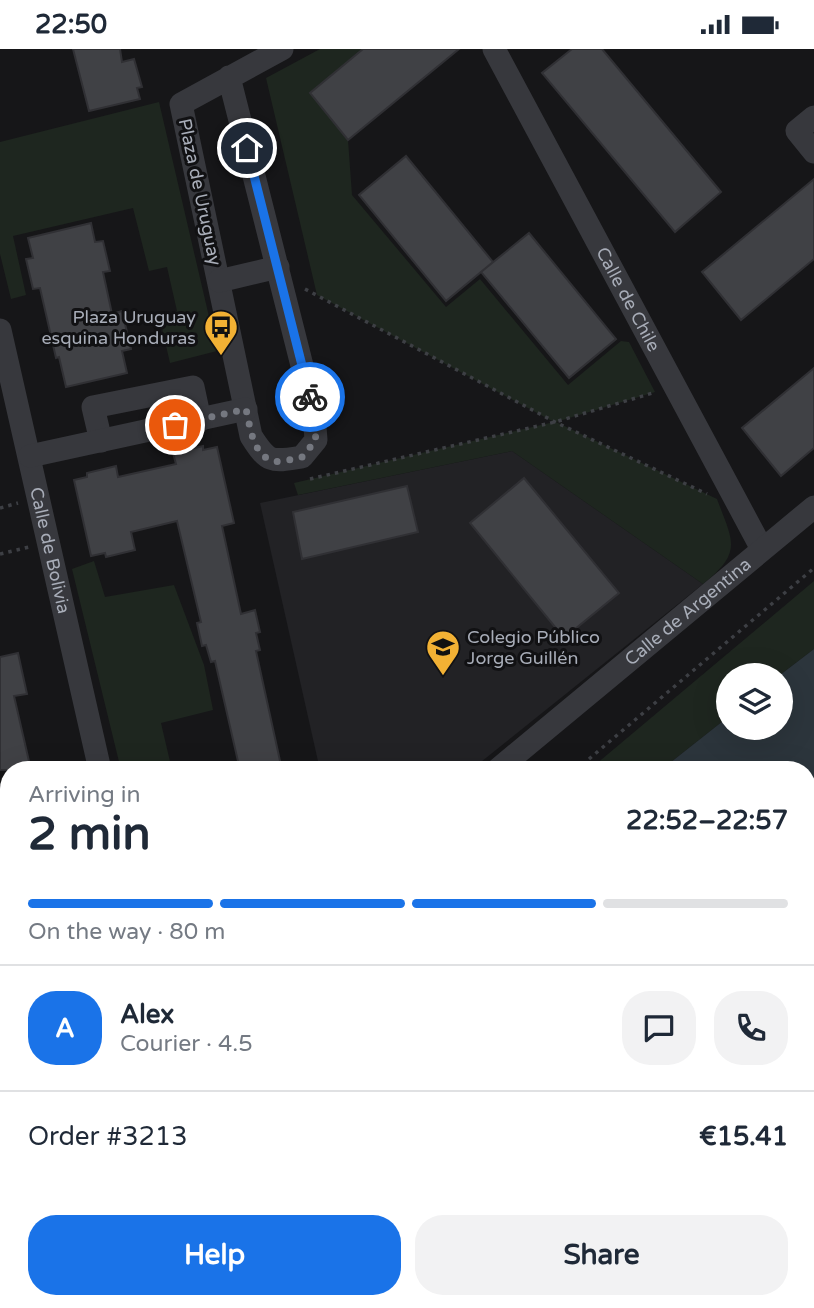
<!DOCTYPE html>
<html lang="en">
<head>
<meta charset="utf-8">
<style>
  body { margin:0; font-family:"Varela Round",sans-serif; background:#f2f2f3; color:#1f2937; height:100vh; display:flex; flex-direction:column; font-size:26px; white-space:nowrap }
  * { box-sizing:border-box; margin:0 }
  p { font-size:23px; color:#747a83 }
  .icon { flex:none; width:38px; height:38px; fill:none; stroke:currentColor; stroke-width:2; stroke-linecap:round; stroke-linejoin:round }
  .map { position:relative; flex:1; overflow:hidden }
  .sheet { position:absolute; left:0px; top:712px; width:816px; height:548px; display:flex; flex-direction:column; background:#fff; border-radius:28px 28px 0 0; box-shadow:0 7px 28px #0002 }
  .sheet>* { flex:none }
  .tools { position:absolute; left:716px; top:614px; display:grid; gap:14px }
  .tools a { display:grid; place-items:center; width:77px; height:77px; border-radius:50%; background:#fff; box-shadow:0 7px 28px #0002; font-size:35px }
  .pin { position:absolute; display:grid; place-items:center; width:60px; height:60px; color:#fff; margin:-30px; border:4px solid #fff; border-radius:50%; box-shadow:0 2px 7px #0007 }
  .courier { position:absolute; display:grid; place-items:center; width:70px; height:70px; margin:-35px; border:5px solid #1a73e8; border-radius:50%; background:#fff; color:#222; box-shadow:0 2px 9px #0007 }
  .headline em { font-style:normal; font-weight:700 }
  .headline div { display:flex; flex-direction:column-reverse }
  .headline { display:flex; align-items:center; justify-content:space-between; height:119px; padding:0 28px }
  h1 { font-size:46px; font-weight:700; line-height:52px }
  .bar { display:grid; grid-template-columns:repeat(4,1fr); gap:10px 7px; align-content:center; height:84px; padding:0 28px }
  .bar i { height:9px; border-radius:5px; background:#e0e1e3 }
  .bar .active { background:#1a73e8 }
  .bar p { grid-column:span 4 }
  .line { display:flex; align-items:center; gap:18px; padding:0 28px; border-top:2px solid #e0e1e3 }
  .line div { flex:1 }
  .round { display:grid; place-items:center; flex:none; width:74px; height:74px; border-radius:28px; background:#f2f2f3 }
  .button { display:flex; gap:14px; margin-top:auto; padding:14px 28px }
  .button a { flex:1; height:80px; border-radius:28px; background:#1a73e8; color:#fff; font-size:28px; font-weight:700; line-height:80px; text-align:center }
  .button a+a { background:#f2f2f3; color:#1f2937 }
  .status { display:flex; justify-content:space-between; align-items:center; height:49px; padding:0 35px; background:#fff; direction:ltr }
  .status svg { height:19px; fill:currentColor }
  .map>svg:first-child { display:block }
  .built { fill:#222225 }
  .green { fill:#1e261f }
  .water { fill:#2c353c }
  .building { fill:#404145; stroke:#303034; stroke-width:2 }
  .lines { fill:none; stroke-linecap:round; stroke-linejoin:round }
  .path { stroke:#3d3f44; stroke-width:3.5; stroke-dasharray:3.5 5; stroke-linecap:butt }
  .minor { stroke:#37383d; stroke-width:23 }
  .done { stroke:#757880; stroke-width:7; stroke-dasharray:0 12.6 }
  .route { stroke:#1a73e8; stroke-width:9 }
  .labels { text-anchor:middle; stroke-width:6; stroke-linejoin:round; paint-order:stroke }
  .street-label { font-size:18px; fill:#a8adb8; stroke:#111113 }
  .poi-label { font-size:18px; fill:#a8adb8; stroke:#111113; text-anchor:end }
</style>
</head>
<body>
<div class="status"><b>22:50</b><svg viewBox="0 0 49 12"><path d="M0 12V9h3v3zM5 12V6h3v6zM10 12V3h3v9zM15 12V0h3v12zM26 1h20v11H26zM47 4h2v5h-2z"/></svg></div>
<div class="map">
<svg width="814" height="1259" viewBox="0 0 814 1259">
  <rect width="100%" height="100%" fill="#161618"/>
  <path class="built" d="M512,402L703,535L471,721H320L260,454Z"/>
  <path class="green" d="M320,0H363L310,44L348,91L352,146L446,258L480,230L568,336L621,292L629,293L655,343L556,373L717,450C733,493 743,503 703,535L512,402L298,446L294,434L554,373L317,246L266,29Z
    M159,53L217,302L170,314L159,266L177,262L167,218L149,222L133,159L13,187L26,246L11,250L0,205V93Z
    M94,512L105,548L174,536L204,616L213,661L161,674L172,721H121L72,520Z
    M814,532V600L780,626H728V668L661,721H589Z
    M9,842V1208L0,1173V844Z
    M814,903V974L807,981V909Z
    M19,1251H124L121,1259H21Z
    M142,1251H233L229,1259H138Z
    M478,1251H526L520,1259H472Z"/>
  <path class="water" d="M814,600V902L807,909V721H661L728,668V679H780V626Z
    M233,1251H478L472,1259H229Z"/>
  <path class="building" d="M73,0H120L122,13L134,10L142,38L137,39L140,50L89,62Z
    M363,0H459L348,91L310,44Z
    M572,0H602L721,143L675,183L542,24Z
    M406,107L493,213L446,252L359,146Z
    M814,130V210L741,271L702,223Z
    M91,174L95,193L103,192L110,222L103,223L112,265L122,262L131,300L122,302L127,324L66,338L59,308L56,309L40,239L33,240L26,210L33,209L28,189Z
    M529,184L616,290L569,329L481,223Z
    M814,319V399L781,427L742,379Z
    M203,397V401L217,398L234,474L222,477L241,565L255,561L260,583L256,584L260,601L256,602L282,721H240L215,612L211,613L206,596L202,597L197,574L201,573L177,472L131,483L135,501L106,508L105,504L91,507L74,431L87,428V424L116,417L118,428L176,415L173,404Z
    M524,429L619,544L564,589L470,474Z
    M407,437L418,483L302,510L293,463Z
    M18,604L27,645L14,647L31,721H0V608Z"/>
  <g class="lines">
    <path class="path" d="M305,240L555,373L707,445
      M310,430L555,373L656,343
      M0,459L18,454
      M0,505L29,498
      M576,721L814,519
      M0,917L9,929
      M807,981L814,974
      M0,1216L7,1259
      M126,1259L130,1251
      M135,1259L138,1251
      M545,1259L551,1251"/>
    <g class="minor">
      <path id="s1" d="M494,0L762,500"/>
      <path d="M229,28L314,364L316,391L302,408C271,413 268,414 251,387L181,55L282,0"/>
      <path d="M814,68L797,82L814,103"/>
      <path d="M219,232L278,218"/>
      <path id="s2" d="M0,281L100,721"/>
      <path d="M101,392L93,358L193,338L200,371"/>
      <path d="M30,407L246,360"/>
      <path id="s3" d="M497,721L814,458"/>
    </g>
  </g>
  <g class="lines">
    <path class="done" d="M175,376L246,360C250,377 253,408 274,412C282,414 294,409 302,408L316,391L310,348"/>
    <path class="route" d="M247,99L310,348"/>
  </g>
  <defs>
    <g id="bus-pin" transform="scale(1.75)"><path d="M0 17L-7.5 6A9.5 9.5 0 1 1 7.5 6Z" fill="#f2b134" stroke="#111113"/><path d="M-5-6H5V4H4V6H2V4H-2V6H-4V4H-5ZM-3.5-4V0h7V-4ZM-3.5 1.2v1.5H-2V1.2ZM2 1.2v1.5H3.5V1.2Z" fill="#111"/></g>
    <g id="school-pin" transform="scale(1.75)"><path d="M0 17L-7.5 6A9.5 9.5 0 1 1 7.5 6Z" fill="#f2b134" stroke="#111113"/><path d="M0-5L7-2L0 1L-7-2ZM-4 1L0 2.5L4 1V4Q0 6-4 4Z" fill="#111"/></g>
  </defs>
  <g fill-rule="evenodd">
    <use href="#bus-pin" x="221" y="278"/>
    <use href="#school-pin" x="443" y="598"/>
  </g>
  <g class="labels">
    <g class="street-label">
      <text transform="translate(200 143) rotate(78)" y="6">Plaza de Uruguay</text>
      <text dy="6" stroke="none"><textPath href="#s1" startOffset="284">Calle de Chile</textPath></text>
      <text dy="6" stroke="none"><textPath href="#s2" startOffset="226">Calle de Bolivia</textPath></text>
      <text dy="6" stroke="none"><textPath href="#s3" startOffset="248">Calle de Argentina</textPath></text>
    </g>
    <g class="poi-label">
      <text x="196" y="274">Plaza Uruguay<tspan x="196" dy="21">esquina Honduras</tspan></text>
      <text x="467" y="594" text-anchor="start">Colegio Público<tspan x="467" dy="21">Jorge Guillén</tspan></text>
    </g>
  </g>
</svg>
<div class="tools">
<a><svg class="icon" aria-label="layers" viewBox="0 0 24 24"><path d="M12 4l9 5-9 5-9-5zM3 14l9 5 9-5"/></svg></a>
</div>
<div class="pin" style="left:175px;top:376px;background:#ea580c"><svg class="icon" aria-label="bag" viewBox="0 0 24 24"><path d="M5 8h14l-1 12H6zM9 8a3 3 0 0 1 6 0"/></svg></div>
<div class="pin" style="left:247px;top:99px;background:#1f2937"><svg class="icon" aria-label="home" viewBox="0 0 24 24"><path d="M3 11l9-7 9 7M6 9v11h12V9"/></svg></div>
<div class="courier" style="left:310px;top:348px"><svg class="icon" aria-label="bike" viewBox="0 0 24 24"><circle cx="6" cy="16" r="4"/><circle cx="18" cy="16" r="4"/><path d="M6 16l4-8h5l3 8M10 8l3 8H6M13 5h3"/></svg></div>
<section class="sheet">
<div class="headline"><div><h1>2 min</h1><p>Arriving in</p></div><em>22:52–22:57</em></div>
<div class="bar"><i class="active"></i><i class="active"></i><i class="active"></i><i></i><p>On the way · 80 m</p></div>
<div class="line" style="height:126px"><b class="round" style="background:#1a73e8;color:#fff">A</b><div><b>Alex</b><p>Courier · 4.5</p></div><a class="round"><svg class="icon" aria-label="chat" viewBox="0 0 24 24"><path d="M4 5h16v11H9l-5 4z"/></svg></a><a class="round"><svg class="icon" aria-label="phone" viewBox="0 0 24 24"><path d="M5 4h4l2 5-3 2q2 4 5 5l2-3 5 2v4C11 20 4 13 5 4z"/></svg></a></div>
<div class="line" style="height:91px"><div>Order #3213</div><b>€15.41</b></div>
<div class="button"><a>Help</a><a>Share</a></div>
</section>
</div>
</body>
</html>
